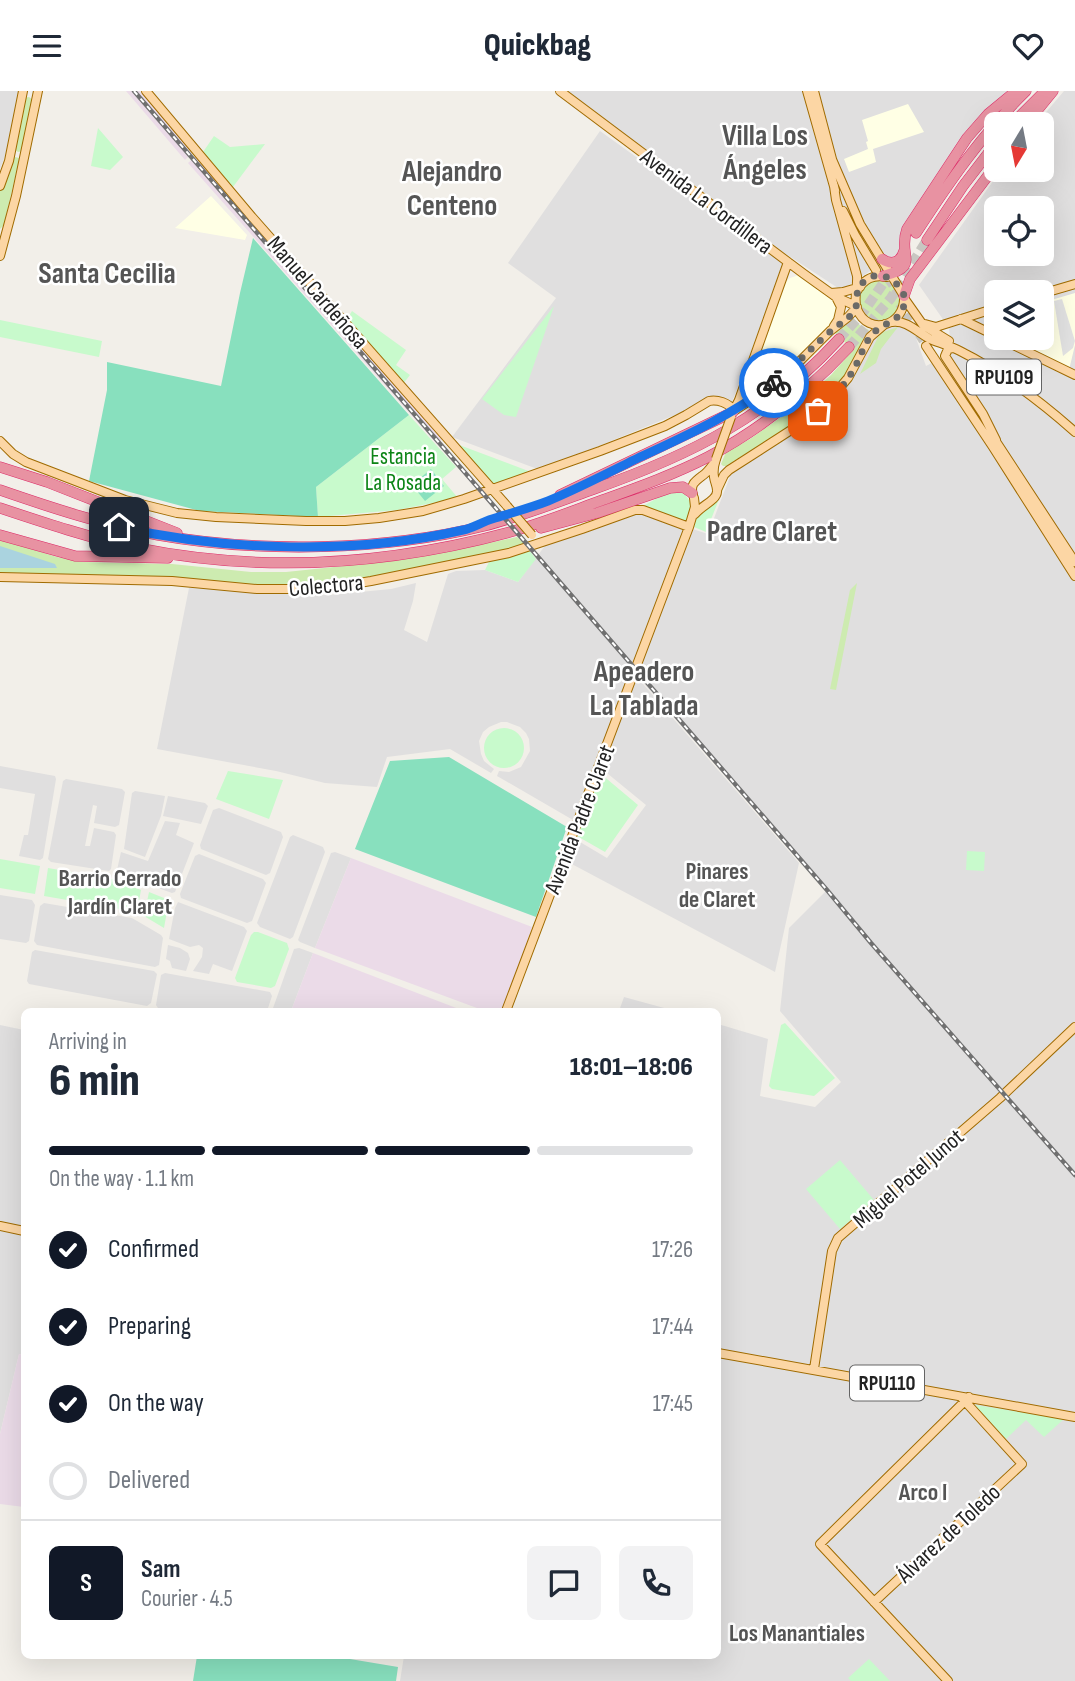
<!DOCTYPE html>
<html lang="en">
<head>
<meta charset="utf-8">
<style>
  body { margin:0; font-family:"Sofia Sans Condensed",sans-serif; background:#f2f2f3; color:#1f2937; height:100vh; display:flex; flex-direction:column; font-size:26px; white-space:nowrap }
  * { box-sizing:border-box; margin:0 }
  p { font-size:23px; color:#747a83 }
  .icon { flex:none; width:38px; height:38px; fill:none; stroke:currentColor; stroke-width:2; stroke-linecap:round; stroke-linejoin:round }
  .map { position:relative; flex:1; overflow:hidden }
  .drawer { position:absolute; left:21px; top:917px; width:700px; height:651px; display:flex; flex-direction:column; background:#fff; border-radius:10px; box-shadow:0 7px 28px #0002 }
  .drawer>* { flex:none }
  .needle { width:46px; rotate:190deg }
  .buttons { position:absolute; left:984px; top:21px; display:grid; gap:14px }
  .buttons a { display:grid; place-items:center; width:70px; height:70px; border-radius:10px; background:#fff; box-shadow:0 7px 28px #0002; font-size:35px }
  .pin { position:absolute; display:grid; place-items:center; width:60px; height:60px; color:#fff; margin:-30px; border-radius:14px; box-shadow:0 4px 10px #0006 }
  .courier { position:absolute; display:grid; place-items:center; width:70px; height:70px; margin:-35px; border:5px solid #1a73e8; border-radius:50%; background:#fff; color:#222; box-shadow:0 2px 9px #0007 }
  .head em { font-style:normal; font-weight:800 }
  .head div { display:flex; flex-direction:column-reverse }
  .head { display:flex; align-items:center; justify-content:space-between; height:119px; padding:0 28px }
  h1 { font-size:46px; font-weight:800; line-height:52px }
  .bar { display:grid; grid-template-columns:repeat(4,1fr); gap:10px 7px; align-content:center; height:84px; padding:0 28px }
  .bar i { height:9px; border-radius:5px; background:#e0e1e3 }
  .bar .selected { background:#111827 }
  .bar p { grid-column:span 4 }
  .line { display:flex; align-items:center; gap:18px; padding:0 28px; border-top:2px solid #e0e1e3 }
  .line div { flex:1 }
  .round { display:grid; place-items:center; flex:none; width:74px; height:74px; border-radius:10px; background:#f2f2f3 }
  ol { padding:0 28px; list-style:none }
  li { display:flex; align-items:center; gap:21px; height:77px }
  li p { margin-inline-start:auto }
  li .icon { padding:7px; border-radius:50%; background:#111827; color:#fff; stroke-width:4 }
  li:last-child { color:#747a83 }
  li i { width:38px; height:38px; border:4px solid #e0e1e3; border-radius:50% }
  header { display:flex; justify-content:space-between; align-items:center; height:91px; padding:0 28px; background:#fff; font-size:32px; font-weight:800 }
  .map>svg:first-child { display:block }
  .residential { fill:#e0dfdf; fill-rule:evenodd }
  .industrial { fill:#ebdbe8 }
  .education { fill:#ffffe5 }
  .grass { fill:#cdebb0 }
  .park { fill:#c8facc }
  .pitch { fill:#88e0be }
  .parking { fill:#e2e2e2 }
  .water { fill:#aad3df }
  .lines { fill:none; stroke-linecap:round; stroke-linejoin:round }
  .major-tunnel { stroke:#c8c6c1; stroke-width:8; stroke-dasharray:8 4; stroke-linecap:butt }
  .highway-tunnel { stroke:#c8c6c1; stroke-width:10; stroke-dasharray:10 5; stroke-linecap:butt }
  .major-casing { stroke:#a06b00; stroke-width:10 }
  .highway-casing { stroke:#dc2a67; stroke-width:11 }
  .major { stroke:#fcd6a4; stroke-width:8 }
  .highway { stroke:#e892a2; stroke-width:10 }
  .rail-casing { stroke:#707070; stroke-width:4.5 }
  .rail { stroke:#fff; stroke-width:2; stroke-dasharray:5; stroke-linecap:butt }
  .major-bridge-casing { stroke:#a06b00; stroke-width:10; stroke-linecap:butt }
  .major-bridge { stroke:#fcd6a4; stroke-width:8 }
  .done { stroke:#6b6a68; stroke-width:7; stroke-dasharray:0 12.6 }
  .route { stroke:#1a73e8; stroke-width:9 }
  .labels { text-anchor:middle; stroke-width:5; stroke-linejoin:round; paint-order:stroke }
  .shield { fill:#fff; stroke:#646464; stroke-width:2 }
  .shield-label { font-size:21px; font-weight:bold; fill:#222 }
  .street-label { font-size:23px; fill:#222; stroke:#fff }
  .park-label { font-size:23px; fill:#0c8416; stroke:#fff }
  .neighbourhood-label { font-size:24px; font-weight:bold; fill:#555; stroke:#fff }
  .district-label { font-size:30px; font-weight:bold; fill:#555; stroke:#fff }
</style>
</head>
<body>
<header><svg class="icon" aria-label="menu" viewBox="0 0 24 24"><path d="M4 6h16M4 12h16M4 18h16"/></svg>Quickbag<svg class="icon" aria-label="heart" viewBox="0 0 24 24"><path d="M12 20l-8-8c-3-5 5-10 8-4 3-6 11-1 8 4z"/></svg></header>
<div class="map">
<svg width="1075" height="1590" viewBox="0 0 1075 1590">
  <rect width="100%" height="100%" fill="#f2efe9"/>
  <path class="residential" d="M0,0H19L7,60L0,78Z
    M568,0H1012L971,35L928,98L901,160L841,199L783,161Z
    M1064,0H1075V1590H400L404,1565L718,1564V933L768,948L760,1005L815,1016L841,991L780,920L789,837L826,800L632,579L573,729L497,685L499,680L509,681L521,676L530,660L529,648L526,642L520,636L507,631H501L489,636L483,641L479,650L481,663L484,670L494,678L491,682L450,658L387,666L377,696L325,692L276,680L157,658L189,497L329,504L391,498L416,492L413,510L404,539L427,551L448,483L456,480L485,479L518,491L547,452L635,423H646L708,443L734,375L826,313L868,249L885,233L912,236L926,275L951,262L949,237L919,194L1001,79H1041V33H1036ZM996,117H1041V163H996ZM996,201H1041V247H996Z
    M600,40L784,172L732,311L714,304L692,317L540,379L452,346L556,207L508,172Z
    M637,586L799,772L775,881L568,771L575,748L607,767L646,714L602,678Z
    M0,675L55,685L56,688L43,767L40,769L19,765L24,744H28L35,703L0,697Z
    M66,688L122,698L125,701L119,734L115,736L94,732L97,715L93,714L85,755H90L94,737L114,741L116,744L111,778L109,780L51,771L48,768L63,690Z
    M135,700L165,705L161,725L145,766L124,758L132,702Z
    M168,705L205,712L208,715L201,733L163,725Z
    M219,717L281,741L283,746L270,782L266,784L201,758L200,754L213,719Z
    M165,730L180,732L176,744L194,752L175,801L172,802L119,783L117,779L121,761L148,770Z
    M293,744L323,756L325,761L293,846L290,848L260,836L257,832L290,746Z
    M335,761L351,767L315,857L300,851L298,849L331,762Z
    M199,763L263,788L266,792L252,830L247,832L181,807L180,803L195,765Z
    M0,804L32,809L35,814L29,850L26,852L0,848Z
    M178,811L244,836L247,840L232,880L213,873L209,883L193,880L202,866L203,857L199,854L190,856L169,848L175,817Z
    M44,812L132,827L161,844L163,847L159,874L155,876L37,854L34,850L40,815Z
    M168,854L180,857L188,862L190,868L186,880L172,877L170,870L166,868Z
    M299,857L313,862L291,920H272L294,858Z
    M35,859L154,880L157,883L151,912L147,915L29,893L27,890L32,861Z
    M165,882L270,901L272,905L267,920H175L158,917L156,914L161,884Z
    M624,906L675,920H619Z
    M0,934L24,939V1264L19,1263L0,1343Z"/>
  <path class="industrial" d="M126,0H140L193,61L185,69Z
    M196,65L443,347L437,353L188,72Z
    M351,767L532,836L503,920H485L315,857Z
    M313,862L464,920H291Z
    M19,1263L24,1264V1416L0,1413V1343Z"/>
  <path class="education" d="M908,13L924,41L873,58L876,71L849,81L844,68L868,58L866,51L868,50L862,29Z
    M211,105L247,144L245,149L175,137Z
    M799,184L837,210L839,214L833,231L786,276L759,267L786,191L790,187Z
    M1075,202V254L1069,279L1008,247H1041V212Z"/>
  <path class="grass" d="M29,6L33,9L23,60L18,61L14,58L24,7Z
    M15,66L19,67V69L4,134L0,138V99L11,69Z
    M860 209a20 20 0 1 1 40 0a20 20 0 1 1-40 0Z
    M854,228L861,235L869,239C859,252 855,269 847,284C839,298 820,313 808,324L726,375H723L721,373L726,361L750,348L791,319L831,284L853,259L835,242Z
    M898,236L881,258L876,272L860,283L878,246L883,241Z
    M517,446L525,453L473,468L355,491L300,495L0,484V448L57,466L84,471L172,473L251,481H286L392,470L445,461Z
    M857,492L836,599L830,598L850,499Z"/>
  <path class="park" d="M98,37L123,66L110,79L91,75Z
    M214,45L230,56L265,53L233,96L203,61Z
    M554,215L516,326L504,324L482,308Z
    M352,220L406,259L396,274L410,284L403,293L347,228Z
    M0,229L102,250L99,266L0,246Z
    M409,324L456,376L442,388L458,407L397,419L318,426L316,396Z
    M454,352L531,381L497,393L489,392Z
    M729,383L706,441L694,436C701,409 710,423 718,408C723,400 723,391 729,383Z
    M677,400L685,403L692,414L686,431L643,415L663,404Z
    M529,459L536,468L518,491L485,479L489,471Z
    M484 657a20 20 0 1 1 40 0a20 20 0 1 1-40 0Z
    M228,680L283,689L269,728L216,708Z
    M601,683L638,714L605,761L577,745Z
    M967,760L985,761L984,780L966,779Z
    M0,768L40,775L35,803L0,797Z
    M48,777L112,788L141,799L137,821L44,805Z
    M149,801L169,809L164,837L144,825Z
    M254,841H258L287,852L289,858L275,895L271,897L237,891L235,887L251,844Z
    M785,932L835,987L814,1005L772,998L769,995L781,934Z
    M840,1069L874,1109L840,1138L806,1098Z
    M975,1314L1064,1328L1044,1346L1026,1329L1006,1348Z
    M869,1568L890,1590H851L848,1587Z"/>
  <path class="pitch" d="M253,147L409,324L316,396L318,426L200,420L89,390L107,299V271L221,295L240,202Z
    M431,378L444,395L425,410L412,394Z
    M449,666L567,736L536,826L355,758L390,670Z
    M197,1565H332L398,1576L396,1590H193Z"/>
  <path class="parking" d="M1062,208L1075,250L1073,257L1063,265L1054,210Z"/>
  <path class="water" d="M0,455L55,473L57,477H0Z"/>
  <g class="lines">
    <path class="major-tunnel" d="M881,178L903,210
      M899,213L926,255"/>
    <path class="highway-tunnel" d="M839,248L864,220L891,181
      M849,256L891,207L927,149"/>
    <g class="major-casing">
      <path id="major" d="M146,0L252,126L507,415
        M560,0L804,183L836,206L856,215
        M807,0L835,99
        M814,0L832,68
        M831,66L860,133L904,205C906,235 868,246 857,218C853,208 858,196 857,185L836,109L834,95
        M0,95L9,70L23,0
        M843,120L855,144L876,179
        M0,165L16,105L38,0
        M857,200C864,188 873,183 887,186
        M831,202L843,201L860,196
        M1041,203L1075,193
        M904,207L923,234L949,250
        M961,228L996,245
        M892,231C907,229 917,241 930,248C940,252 950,255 960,260C1002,281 1040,310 1075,341
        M925,233L936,236L996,217
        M834,235L838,229L841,216L836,206
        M999,247L1075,284
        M926,255L993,356L1075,485
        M953,257L948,258L945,265L983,323L996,349
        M734,320L764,300L795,275L830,240L848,226L857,216
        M732,323L739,309L788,171
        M993,346L1075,471
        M0,350L13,363L26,371L125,409L177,422L216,426L306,430H345L379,427L423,420L464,408L600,360L665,335L686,324L709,310C717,308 729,312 733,319
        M717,399L724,384L729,379L805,330L826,313L848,287L870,246L885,233
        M693,404C690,394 694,391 702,385C707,382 711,376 714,372
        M695,423C701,416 708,413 713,408C721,401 715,394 714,386C713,380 714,374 716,368
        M0,486L172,490L257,498H296L335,496L371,490L509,462L582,438L635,419H643L689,436
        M506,920L689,436L695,416L694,407
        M0,1135L24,1140
        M718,1262L1075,1326
        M814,1278L832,1160L838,1147L1000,1007L1075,936
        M874,1511L1022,1373L962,1307
        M948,1590L820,1453L969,1306"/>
    </g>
    <g class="highway-casing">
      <path id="highway" d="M1012,33L1045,0
        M1026,33L1053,0
        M916,142C949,91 983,42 1026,0
        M927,149L963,95L996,52
        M882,168C892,175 901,171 904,160
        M883,185C922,175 897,165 907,138L967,47L988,23L1016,0
        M904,205L910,188L996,74
        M0,376L47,391L177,442
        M0,399C52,417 104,434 158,444C260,462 383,460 484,435C522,425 558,411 594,398C691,364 769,325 839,248
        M560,404L733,321
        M0,417C45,432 90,447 137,457C261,482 388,474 510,441C540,433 570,421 600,410C636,397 673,384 708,366C761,338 808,300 849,256
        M541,437L597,422L670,397L683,396L692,402
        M0,444L75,465L168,467"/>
    </g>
    <use href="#major" class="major"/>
    <use href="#highway" class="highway"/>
    <g class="rail-casing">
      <path id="rail" d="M134,0L827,799L871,852L1075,1084"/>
    </g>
    <use href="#rail" class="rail"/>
    <g class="major-bridge-casing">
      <path id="major-bridge" d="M716,368L731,326
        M507,415L532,444"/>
    </g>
    <use href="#major-bridge" class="major-bridge"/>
  </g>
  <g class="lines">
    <path class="done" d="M774,292C794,276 811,257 831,240C839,233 850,228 855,218C860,208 852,199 866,189C882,177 900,191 905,207C903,234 884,228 871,245C864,253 861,265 856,274C847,292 833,307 818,320"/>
    <path class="route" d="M119,436C226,460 355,464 463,439C473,437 482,431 492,428C511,422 530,417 548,410C577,398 606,383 634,369C683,346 731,325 774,292"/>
  </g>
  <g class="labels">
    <g class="shield">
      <rect x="967" y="268.5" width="74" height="35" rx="5"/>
      <rect x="850" y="1274.5" width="74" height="35" rx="5"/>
    </g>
    <g class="shield-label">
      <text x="1004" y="293">RPU109</text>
      <text x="887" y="1299">RPU110</text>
    </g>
    <g class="street-label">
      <text transform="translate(707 110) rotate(37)" y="8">Avenida La Cordillera</text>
      <text transform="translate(318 201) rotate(49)" y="8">Manuel Cardeñosa</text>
      <text transform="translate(326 494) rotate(-5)" y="8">Colectora</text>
      <text transform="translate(579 728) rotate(-69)" y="8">Avenida Padre Claret</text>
      <text transform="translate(908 1087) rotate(-41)" y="8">Miguel Potel Junot</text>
      <text transform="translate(948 1442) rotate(-43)" y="8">Álvarez de Toledo</text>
    </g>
    <g class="park-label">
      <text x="403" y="373">Estancia<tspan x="403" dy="26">La Rosada</tspan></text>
    </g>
    <g class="neighbourhood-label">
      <text x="717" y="788">Pinares<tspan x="717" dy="28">de Claret</tspan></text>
      <text x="120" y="795">Barrio Cerrado<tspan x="120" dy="28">Jardín Claret</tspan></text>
      <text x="923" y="1409">Arco I</text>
      <text x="797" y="1550">Los Manantiales</text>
    </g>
    <g class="district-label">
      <text x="765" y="54">Villa Los<tspan x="765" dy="34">Ángeles</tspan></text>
      <text x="452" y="90">Alejandro<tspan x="452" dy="34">Centeno</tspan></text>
      <text x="107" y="192">Santa Cecilia</text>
      <text x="772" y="450">Padre Claret</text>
      <text x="644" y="590">Apeadero<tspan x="644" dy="34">La Tablada</tspan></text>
    </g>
  </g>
</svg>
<div class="buttons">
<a><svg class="needle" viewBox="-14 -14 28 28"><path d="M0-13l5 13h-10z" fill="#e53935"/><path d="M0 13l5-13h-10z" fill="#747a83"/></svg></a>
<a><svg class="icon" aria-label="locate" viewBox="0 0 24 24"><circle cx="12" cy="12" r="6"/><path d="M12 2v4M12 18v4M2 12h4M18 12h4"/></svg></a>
<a><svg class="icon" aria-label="layers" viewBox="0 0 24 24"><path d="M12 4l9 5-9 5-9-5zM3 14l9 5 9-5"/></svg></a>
</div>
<div class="pin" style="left:818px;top:320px;background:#ea580c"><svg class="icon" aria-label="bag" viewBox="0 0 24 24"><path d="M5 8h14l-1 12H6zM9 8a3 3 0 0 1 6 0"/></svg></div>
<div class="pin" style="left:119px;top:436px;background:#1f2937"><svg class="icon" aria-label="home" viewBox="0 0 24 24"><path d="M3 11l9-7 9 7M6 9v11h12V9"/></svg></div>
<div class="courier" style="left:774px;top:292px"><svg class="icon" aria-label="bike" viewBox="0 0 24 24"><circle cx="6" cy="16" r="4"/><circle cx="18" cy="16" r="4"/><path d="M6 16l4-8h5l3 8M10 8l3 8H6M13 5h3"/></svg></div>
<section class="drawer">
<div class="head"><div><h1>6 min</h1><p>Arriving in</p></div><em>18:01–18:06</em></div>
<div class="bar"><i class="selected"></i><i class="selected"></i><i class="selected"></i><i></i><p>On the way · 1.1 km</p></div>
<ol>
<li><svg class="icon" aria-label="check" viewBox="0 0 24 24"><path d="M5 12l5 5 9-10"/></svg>Confirmed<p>17:26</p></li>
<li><svg class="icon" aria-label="check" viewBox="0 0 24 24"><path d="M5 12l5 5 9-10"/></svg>Preparing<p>17:44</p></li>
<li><svg class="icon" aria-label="check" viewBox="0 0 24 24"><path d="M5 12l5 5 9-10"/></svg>On the way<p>17:45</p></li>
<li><i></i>Delivered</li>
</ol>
<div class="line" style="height:126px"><b class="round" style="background:#111827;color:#fff">S</b><div><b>Sam</b><p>Courier · 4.5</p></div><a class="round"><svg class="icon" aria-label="chat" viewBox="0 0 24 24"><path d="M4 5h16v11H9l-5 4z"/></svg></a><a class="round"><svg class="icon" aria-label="phone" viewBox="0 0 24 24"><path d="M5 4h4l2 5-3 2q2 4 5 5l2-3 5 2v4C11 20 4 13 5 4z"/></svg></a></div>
</section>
</div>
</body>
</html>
